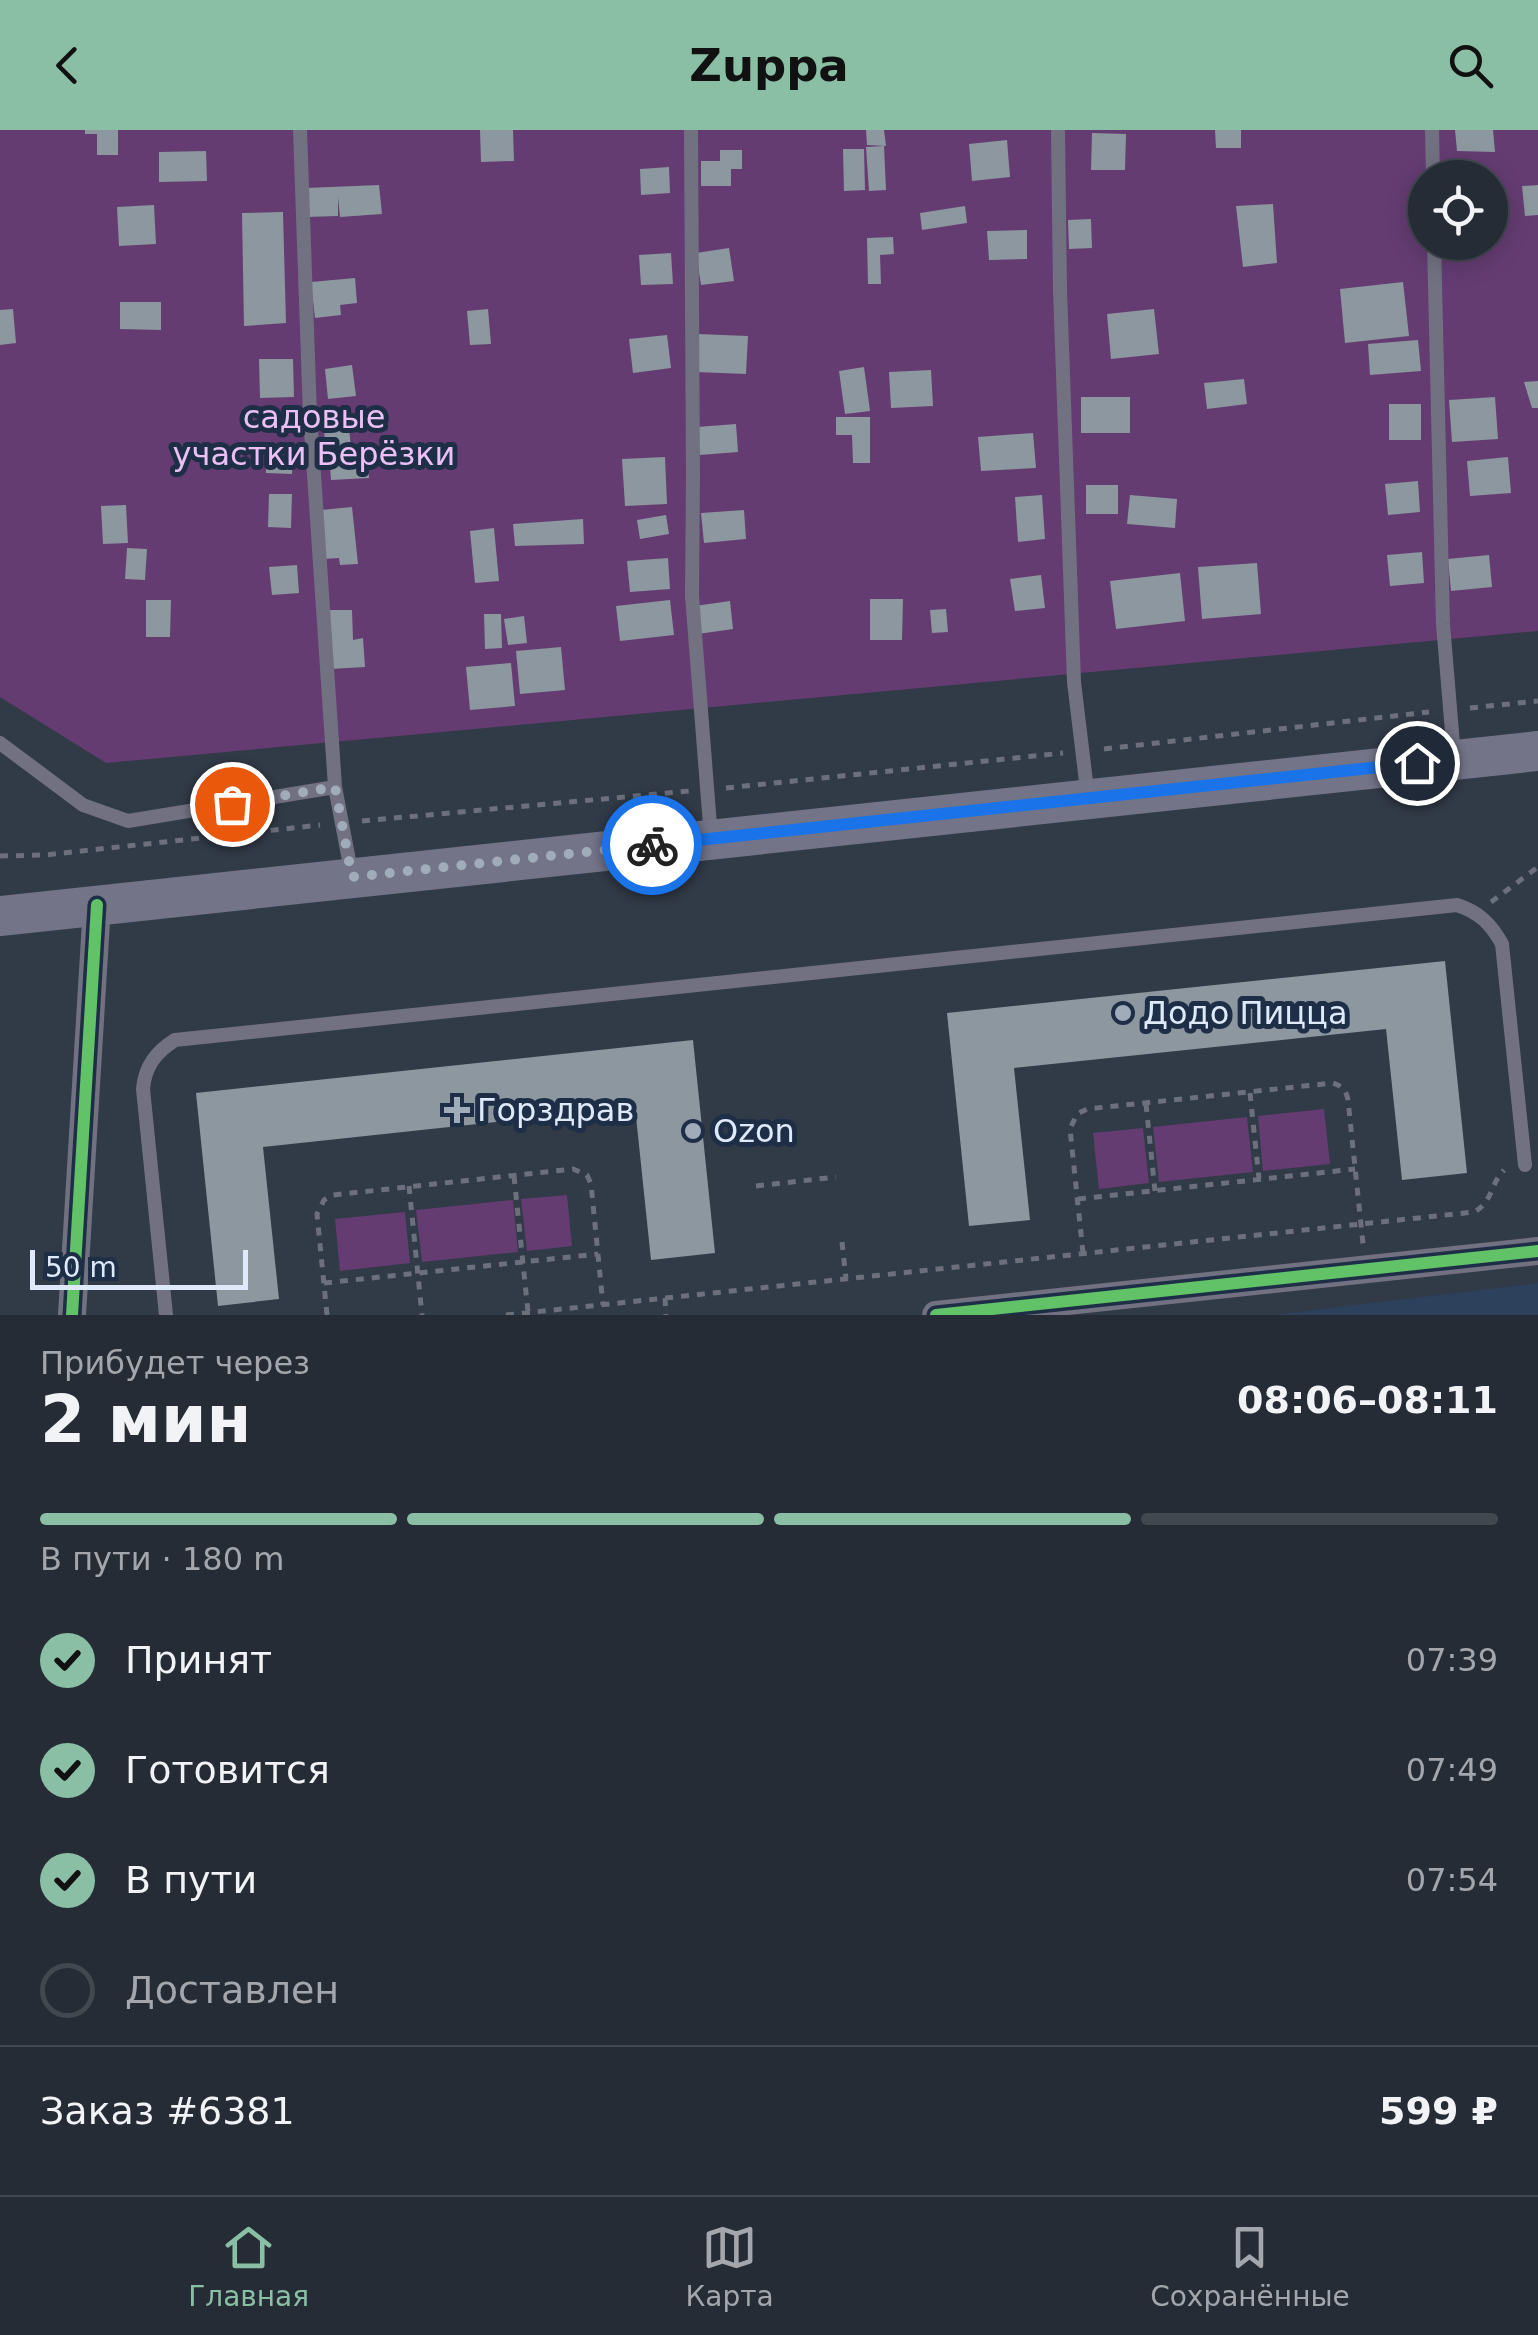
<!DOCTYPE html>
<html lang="ru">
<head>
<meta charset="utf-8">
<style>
  body { margin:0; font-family:"DejaVu Sans",sans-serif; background:#313841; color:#f1f3f6; height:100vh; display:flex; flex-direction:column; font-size:38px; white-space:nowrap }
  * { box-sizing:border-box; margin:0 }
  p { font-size:32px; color:#a3a7ad }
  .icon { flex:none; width:55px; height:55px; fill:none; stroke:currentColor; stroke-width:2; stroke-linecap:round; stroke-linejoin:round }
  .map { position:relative; height:1185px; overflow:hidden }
  .details { display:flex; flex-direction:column; background:#252c35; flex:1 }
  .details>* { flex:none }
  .controls { position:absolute; left:1408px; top:30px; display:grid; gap:20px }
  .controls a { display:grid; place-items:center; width:100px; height:100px; border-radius:50%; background:#252c35; box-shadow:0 5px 25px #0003,0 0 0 2px #424850; font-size:50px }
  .scale { position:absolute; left:30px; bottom:25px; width:218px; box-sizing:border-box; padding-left:10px; border:5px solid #dee9f9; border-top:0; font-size:28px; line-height:35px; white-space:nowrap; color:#dee9f9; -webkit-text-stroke:8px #1e2e46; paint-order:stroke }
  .pin { position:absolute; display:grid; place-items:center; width:85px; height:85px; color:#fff; margin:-42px; border:5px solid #fff; border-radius:50%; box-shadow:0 2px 10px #0007 }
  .courier { position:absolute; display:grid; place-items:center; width:100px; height:100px; margin:-50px; border:8px solid #1a73e8; border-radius:50%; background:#fff; color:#222; box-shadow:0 2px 12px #0007 }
  .summary em { font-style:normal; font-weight:800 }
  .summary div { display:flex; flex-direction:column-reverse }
  .summary { display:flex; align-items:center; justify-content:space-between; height:170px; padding:0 40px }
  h1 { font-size:65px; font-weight:800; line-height:75px }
  .bar { display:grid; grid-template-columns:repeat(4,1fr); gap:15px 10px; align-content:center; height:120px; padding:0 40px }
  .bar i { height:12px; border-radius:8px; background:#424850 }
  .bar .current { background:#8abfa5 }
  .bar p { grid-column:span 4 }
  .line { display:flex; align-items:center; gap:25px; padding:0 40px; border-top:2px solid #424850 }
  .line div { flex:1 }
  ol { padding:0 40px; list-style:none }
  li { display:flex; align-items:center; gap:30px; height:110px }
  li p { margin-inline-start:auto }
  li .icon { padding:10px; border-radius:50%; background:#8abfa5; color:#111; stroke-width:4 }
  li:last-child { color:#a3a7ad }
  li i { width:55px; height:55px; border:5px solid #424850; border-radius:50% }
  header { display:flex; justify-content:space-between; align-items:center; height:130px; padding:0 40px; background:#8abfa5; color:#111; font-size:45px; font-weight:800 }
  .tabs { display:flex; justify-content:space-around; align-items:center; height:140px; border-top:2px solid #424850; background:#252c35; font-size:28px; color:#a3a7ad }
  .tabs a { display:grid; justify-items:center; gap:5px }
  .tabs .current { color:#8abfa5 }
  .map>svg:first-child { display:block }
  .built { fill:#2d405c }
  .green { fill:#643c72; fill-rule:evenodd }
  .building { fill:#8c97a0 }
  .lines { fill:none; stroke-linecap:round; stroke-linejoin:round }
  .path { stroke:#6c707d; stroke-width:5; stroke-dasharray:8 8; stroke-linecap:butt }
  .service { stroke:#727182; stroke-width:14 }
  .minor { stroke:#727182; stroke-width:28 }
  .secondary { stroke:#737488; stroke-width:40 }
  .cycleway-casing { stroke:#1e2e46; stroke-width:19 }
  .cycleway { stroke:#61c268; stroke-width:12 }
  .done { stroke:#a1acbb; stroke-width:10; stroke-dasharray:0 18 }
  .route { stroke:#1a73e8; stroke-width:12 }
  .poi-dot { fill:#a1acbb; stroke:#1e2e46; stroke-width:4 }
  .labels { text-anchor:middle; stroke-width:10; stroke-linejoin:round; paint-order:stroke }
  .park-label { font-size:32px; fill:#eac0f5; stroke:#1e2e46 }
  .poi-label { font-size:32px; fill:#dee9f9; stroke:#1e2e46; text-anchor:start }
</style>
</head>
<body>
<header><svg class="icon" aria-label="back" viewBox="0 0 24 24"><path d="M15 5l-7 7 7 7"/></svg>Zuppa<svg class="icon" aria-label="search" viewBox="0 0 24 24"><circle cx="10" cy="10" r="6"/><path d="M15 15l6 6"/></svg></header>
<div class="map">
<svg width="1538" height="1185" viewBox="0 0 1538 1185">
  <rect width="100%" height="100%" fill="#313a47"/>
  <path class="built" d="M1538,1153V1185H1273Z"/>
  <path class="green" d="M0,0H1538V501L106,633L0,567ZM1425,48H1490V112H1425Z
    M1324,979L1330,1034L1263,1041L1258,986Z
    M1247,987L1253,1042L1159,1052L1153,997Z
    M1143,998L1149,1053L1099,1059L1093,1003Z
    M567,1065L572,1116L527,1121L521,1069Z
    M513,1070L518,1122L422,1132L416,1080Z
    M405,1082L410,1133L340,1141L335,1089Z"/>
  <path class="building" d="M85,0H118V25H97V4H85Z
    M480,0H513L514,31L481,32Z
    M866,0H884L886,16L867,15Z
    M1215,0H1241V18H1216Z
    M1455,0H1493L1495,22L1457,21Z
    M1092,3L1126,4L1125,40H1091Z
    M1007,10L1010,47L972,51L969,14Z
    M884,16L886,60L869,61L866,17Z
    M843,19H864L865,60L844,61Z
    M720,20H742V39H731V56H701V31H720Z
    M206,21L207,51L159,52V22Z
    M669,37L670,63L641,65L640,39Z
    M379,55L382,84L340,87L338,67V86L307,87L306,58Z
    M1538,55V85L1525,86L1522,56Z
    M1273,74L1277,133L1243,137L1236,76Z
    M154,75L156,114L119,116L117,77Z
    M965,76L967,93L922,100L920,83Z
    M283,82L286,193L244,196L242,83Z
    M1091,89L1092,118L1069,119L1068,90Z
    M1027,100V129L989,130L987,101Z
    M893,107L894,124L880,125L881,154H868L867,108Z
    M729,118L734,151L701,155L696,123Z
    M671,123L673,154L641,155L639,125Z
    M355,148L357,173L340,175L341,185L315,188L311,152Z
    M1403,152L1409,206L1345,213L1340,159Z
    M120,172H161V200L120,199Z
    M13,179L16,213L0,215V180Z
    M488,179L491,214L470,215L467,181Z
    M1154,179L1159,224L1111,229L1107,184Z
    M698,204L748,206L746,244L696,242Z
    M667,205L671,238L633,243L629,209Z
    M1418,210L1421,241L1370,245L1368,214Z
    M259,229H293L294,267L260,268Z
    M352,235L356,266L328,269L325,239Z
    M864,237L870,281L845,284L839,241Z
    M931,240L933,276L891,278L889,242Z
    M1244,249L1247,274L1207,279L1204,253Z
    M1538,251V278H1532L1524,252Z
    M1081,267H1130V303H1081Z
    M1495,267L1498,309L1452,312L1449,270Z
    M1389,274H1421V310H1389Z
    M836,287H870V333H853L852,305H836Z
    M348,288L351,318L326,321L323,290Z
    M736,294L738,322L700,325L697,297Z
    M1033,303L1036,338L981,341L978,307Z
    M367,320L369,348L331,350L329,323Z
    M266,321L293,322L292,344L266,343Z
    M665,327L667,374L625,376L622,329Z
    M1508,327L1511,363L1470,366L1467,331Z
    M1418,351L1420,382L1388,385L1385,354Z
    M1086,355H1118V384H1086Z
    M269,364H292L291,398L268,397Z
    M1042,365L1045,409L1018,412L1015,367Z
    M1130,365L1177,369L1175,398L1127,394Z
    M126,375L128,413L103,414L101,376Z
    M352,377L358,434L340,435L339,428L324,429L321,380Z
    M744,380L746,409L704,413L701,383Z
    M666,385L669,404L640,409L637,390Z
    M583,389L584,414L515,416L513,394Z
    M494,398L499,451L475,453L470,401Z
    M127,418L147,419L145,450L125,449Z
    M1422,422L1424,453L1390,456L1387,425Z
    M1489,425L1492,457L1451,461L1448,429Z
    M668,428L670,459L630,462L627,431Z
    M1257,433L1261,484L1202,489L1198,437Z
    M297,435L299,463L272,465L269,437Z
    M1180,443L1185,491L1116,499L1110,451Z
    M1041,445L1045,478L1015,481L1010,449Z
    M870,469H903L902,510H870Z
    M146,470H171L170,507H146Z
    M670,470L674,505L620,511L616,476Z
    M730,471L733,499L698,504L695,476Z
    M946,479L948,502L932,503L930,480Z
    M328,480H352L353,510L363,508L365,537L330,539Z
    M484,484H501L502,518L485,519Z
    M524,486L527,513L508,515L504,489Z
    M561,517L565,560L520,564L516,521Z
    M511,533L515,576L470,580L466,537Z
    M1445,831L1467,1043L1402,1050L1386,899L1014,938L1030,1090L969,1096L947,883Z
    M693,910L715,1123L651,1130L635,977L263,1017L279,1169L218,1176L196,963Z"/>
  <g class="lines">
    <path class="path" d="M1470,578L1538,571
      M1104,619L1429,582
      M726,658L1063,623
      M362,691L690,661
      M0,726L45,725L320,695
      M1491,772L1538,737
      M1250,963L1259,1049
      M1146,974L1155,1061
      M514,1046L528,1182
      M409,1056L422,1185
      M756,1056L836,1047
      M1078,1069L1355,1039
      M842,1112L846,1149
      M1083,1123L1070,999L1077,984L1087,979L1333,953C1342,956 1346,960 1348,970L1363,1114
      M324,1153L598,1124
      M665,1168L666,1185
      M327,1185L317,1084L324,1070L333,1065L573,1039L587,1045L591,1054L603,1175
      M506,1185L1474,1082C1493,1072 1490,1054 1504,1040"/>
    <path class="service" d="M300,0L310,285L335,657L352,746
      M691,0L693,345L692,466L711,708
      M1058,0L1060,160L1074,552L1088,668
      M1432,0L1433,48
      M1434,112L1443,494L1454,626
      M0,613L83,675L128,691L335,657
      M166,1185L143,959C145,936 156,922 175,910L1457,775C1479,782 1491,794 1502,814L1525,1035"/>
    <path class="minor" d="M72,1185L97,775
      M936,1185L1538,1121"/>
    <path class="secondary" d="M0,786L1538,621"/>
    <g class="cycleway-casing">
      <path id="cycleway" d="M72,1185L97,775
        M936,1185L1538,1121"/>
    </g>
    <use href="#cycleway" class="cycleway"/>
  </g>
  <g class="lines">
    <path class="done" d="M232,674L335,657L352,747L652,715"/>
    <path class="route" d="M652,715L1417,633"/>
  </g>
  <g class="poi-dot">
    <circle cx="1123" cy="883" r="10"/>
    <path d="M452 965h10v10h10v10h-10v10h-10v-10h-10v-10h10z"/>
    <circle cx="693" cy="1001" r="10"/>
  </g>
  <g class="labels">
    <g class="park-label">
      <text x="314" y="298">садовые<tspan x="314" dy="37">участки Берёзки</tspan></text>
    </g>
    <g class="poi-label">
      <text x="1143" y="894">Додо Пицца</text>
      <text x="477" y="991">Горздрав</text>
      <text x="713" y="1012">Ozon</text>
    </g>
  </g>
</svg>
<div class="controls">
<a><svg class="icon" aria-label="locate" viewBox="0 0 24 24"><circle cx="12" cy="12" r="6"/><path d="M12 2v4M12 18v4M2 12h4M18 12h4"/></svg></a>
</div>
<div class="scale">50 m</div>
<div class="pin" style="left:232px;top:674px;background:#ea580c"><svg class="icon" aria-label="bag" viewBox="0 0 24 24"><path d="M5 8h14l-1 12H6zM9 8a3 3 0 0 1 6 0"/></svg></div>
<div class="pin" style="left:1417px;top:633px;background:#1f2937"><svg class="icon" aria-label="home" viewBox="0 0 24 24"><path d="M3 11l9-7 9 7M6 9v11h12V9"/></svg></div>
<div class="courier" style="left:652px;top:715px"><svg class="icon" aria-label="bike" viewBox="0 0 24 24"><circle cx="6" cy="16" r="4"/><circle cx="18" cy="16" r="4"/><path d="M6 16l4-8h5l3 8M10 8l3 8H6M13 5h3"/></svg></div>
</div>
<section class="details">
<div class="summary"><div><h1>2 мин</h1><p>Прибудет через</p></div><em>08:06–08:11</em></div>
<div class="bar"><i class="current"></i><i class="current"></i><i class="current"></i><i></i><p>В пути · 180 m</p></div>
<ol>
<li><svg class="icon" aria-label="check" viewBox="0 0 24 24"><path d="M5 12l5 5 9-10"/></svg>Принят<p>07:39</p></li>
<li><svg class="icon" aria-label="check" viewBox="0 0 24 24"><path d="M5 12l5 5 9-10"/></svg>Готовится<p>07:49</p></li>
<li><svg class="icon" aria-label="check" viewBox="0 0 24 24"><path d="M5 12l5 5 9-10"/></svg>В пути<p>07:54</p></li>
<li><i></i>Доставлен</li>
</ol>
<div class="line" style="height:130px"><div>Заказ #6381</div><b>599 ₽</b></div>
</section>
<nav class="tabs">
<a class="current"><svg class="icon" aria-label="home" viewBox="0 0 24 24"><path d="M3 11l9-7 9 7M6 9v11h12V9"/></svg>Главная</a>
<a><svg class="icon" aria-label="map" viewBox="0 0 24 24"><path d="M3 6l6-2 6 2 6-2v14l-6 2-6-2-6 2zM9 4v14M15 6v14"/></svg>Карта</a>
<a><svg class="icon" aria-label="saved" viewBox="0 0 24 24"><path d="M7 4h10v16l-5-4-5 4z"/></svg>Сохранённые</a>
</nav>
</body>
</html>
